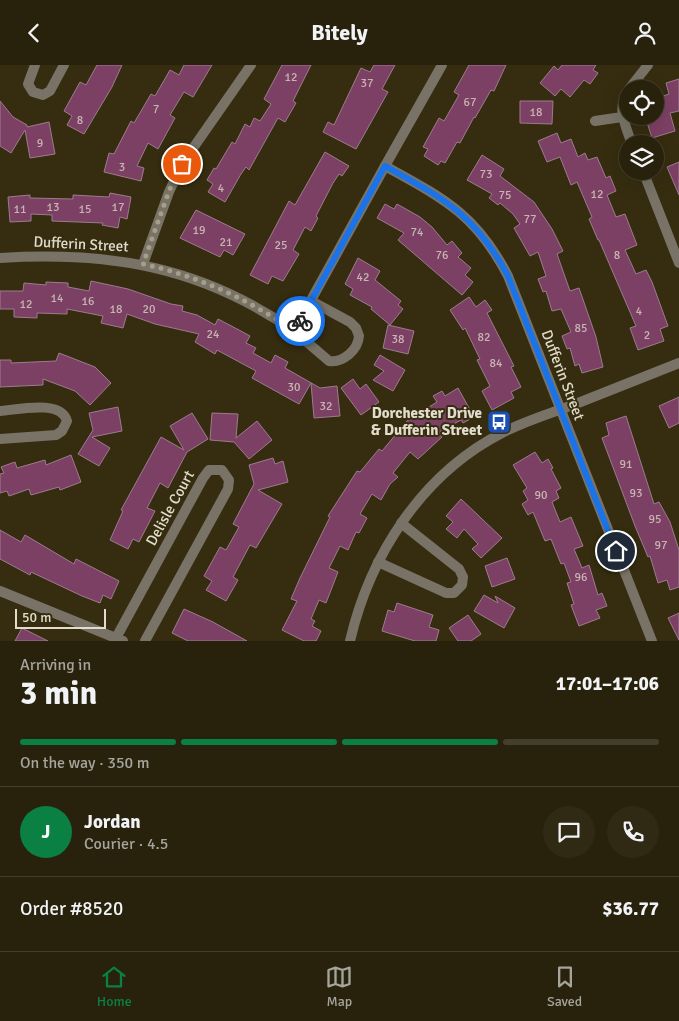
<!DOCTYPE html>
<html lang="en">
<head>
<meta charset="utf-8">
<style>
  body { margin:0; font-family:Signika,sans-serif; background:#302a15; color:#f1f3f6; height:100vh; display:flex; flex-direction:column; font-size:19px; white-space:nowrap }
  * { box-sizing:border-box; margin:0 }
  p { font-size:16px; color:#a5a49d }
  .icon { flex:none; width:28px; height:28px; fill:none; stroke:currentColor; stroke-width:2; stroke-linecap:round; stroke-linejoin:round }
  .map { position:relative; height:576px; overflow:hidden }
  .sheet { display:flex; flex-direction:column; background:#28220c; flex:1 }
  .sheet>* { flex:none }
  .fabs { position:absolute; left:619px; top:15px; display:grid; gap:10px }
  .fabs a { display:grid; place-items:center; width:45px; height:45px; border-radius:50%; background:#28220c; box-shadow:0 5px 20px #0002,0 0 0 1px #443f2d; font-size:25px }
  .scale { position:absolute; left:15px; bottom:12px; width:91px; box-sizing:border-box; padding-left:5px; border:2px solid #e1dccb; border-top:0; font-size:14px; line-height:18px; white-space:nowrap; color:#e1dccb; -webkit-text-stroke:4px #362d10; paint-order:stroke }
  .pin { position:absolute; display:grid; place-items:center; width:42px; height:42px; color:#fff; margin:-21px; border:2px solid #fff; border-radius:50%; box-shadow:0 1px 5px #0007 }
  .courier { position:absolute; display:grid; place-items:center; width:50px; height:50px; margin:-25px; border:4px solid #1a73e8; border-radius:50%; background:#fff; color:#222; box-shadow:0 1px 6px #0007 }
  .headline em { font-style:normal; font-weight:800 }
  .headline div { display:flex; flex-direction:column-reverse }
  .headline { display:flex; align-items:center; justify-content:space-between; height:85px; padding:0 20px }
  h1 { font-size:32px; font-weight:800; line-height:38px }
  .bar { display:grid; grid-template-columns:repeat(4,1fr); gap:8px 5px; align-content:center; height:60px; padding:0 20px }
  .bar i { height:6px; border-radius:4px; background:#443f2d }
  .bar .active { background:#0b8043 }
  .bar p { grid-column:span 4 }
  .line { display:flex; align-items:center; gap:12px; padding:0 20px; border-top:1px solid #443f2d }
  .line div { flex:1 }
  .round { display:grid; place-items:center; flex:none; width:52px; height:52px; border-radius:26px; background:#302a15 }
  header { display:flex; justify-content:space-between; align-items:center; height:65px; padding:0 20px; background:#28220c; font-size:22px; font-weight:800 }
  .tabs { display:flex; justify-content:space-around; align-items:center; height:70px; border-top:1px solid #443f2d; background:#28220c; font-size:14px; color:#a5a49d }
  .tabs a { display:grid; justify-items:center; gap:2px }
  .tabs .active { color:#0b8043 }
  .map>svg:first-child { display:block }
  .building { fill:#7d4065; stroke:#9b7c8d }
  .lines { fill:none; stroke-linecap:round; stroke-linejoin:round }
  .minor { stroke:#787366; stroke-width:10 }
  .tertiary { stroke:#787366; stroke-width:10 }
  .done { stroke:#a59f8a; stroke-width:5; stroke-dasharray:0 9 }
  .route { stroke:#1a73e8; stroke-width:6 }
  .labels { text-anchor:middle; stroke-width:4; stroke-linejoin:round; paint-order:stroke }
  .number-label { font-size:12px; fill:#c8b5b2 }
  .street-label { font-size:15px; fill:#e1dccb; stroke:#362d10 }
  .poi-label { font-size:15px; font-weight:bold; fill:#e1dccb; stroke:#362d10; text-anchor:end }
</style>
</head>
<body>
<header><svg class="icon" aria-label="back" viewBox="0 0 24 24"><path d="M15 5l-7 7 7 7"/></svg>Bitely<svg class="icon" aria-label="person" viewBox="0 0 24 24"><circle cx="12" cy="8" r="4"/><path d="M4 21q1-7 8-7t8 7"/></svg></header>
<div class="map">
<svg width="679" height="576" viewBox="0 0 679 576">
  <rect width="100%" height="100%" fill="#362d10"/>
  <path class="building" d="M97,0H122L112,22L84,69L67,60L72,51L64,46L80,17L86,20Z
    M184,0H212L193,32L184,27L170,50L175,53L158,84L148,78L137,101L144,103L141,116L104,107L109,88L114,89L131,56L134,58L151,29L155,31L170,5L179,10Z
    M282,0H311L293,36L296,38L285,57L278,53L249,105L246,102L241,109L225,137L208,127L213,119L207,115L214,103L216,104L232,77L235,79L245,59L250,62L254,53L260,56L271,39L264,34Z
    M374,0H395L382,24L388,27L356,84L323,67L328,57L334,60L361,3L370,7Z
    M469,0H506L494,26L491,25L475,53L474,52L460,78L457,77L445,98L441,96L438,100L424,91L428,84L423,82L439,53L444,56L459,30L454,27Z
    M562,0H596L593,5L598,8L590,19L584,15L570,32L561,24L555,31L540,18L554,1L558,5Z
    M679,14V46L670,48L675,66L652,73L645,51H655V34L669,29L666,18Z
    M0,36L13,52L27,60V62L49,57L55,89L30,93L25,65L11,88L0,81Z
    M520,36H553L552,59L520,58Z
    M557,68L561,78L571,74L578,92L585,88L588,95L597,92L606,113L610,111L616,126L607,130L616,152L625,149L637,180L625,185L636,209L646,205L652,217L668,261L660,264L664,276L638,285L630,263L636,261L599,175H598L589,154L592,152L577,117L571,120L560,92L547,97L538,76Z
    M325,87L349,101L342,111L339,109L333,118L316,151L318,153L311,166L305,162L293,185L299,189L283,216L272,211L268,219L250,210L289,136L295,140Z
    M482,90L504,104L500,111L534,137L552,164L563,186L557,189L570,226L579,223L596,272L603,302L582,308L579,299L575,301L570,283L567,284L562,271L571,267L561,244L552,246L546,226L543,227L538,214L546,211L538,187L530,191L514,163L520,159L513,149L500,138L498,140L489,133L492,129L467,115Z
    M679,97V130L667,102Z
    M110,128L131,132L127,154L120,152L118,163L102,160L103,158L52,156V150L31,149V156L10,157L8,132L30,130V133L73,134V130L109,132Z
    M385,139L394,144L397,139L420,152L432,162L447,180L452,176L462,188L458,192L471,203L465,210L473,217L462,230L398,175L404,168L377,153Z
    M196,145L245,169L233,190L224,185L220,192L180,173Z
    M358,193L380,206L375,215L401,236L398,240L403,244L390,260L371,244L372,242L350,230L353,224L345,219Z
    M91,216L128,224L171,239L183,241L182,246L197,250L215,260L218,254L239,265L250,271L246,278L256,283L253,288L271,298L275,290L288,297L285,303L320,323L337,321L340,351L314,353L311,318L299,339L252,313L256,306L217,285L215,289L195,277L199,269L155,259L127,249L123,263L101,258L103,251L67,244V249L37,248V253L14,252V244H0V226H23L24,218L46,220V217L68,218V222L89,226Z
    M469,232L476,242L485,235L492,245L487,248L514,301L511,302L521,322L511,327L514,333L492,345L482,326L490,321L477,295L480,294L465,263L463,265L450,245Z
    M388,260L414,266L408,289L383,283Z
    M59,288L95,302L111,318L90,340L75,326L43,314V320L0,322V295H11V298L56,296Z
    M380,290L405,305L393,326L373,315L384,306L374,300Z
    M353,314L360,324L366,319L379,337L361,350L341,323Z
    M458,323L474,352L463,358L461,355L439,367L442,372L418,394L410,387L393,408L398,412L390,419L381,435L372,429L360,449L367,453L359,468L356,467L348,485L340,481L329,503L338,507L326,538L319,535L311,554L315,556L312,561L321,566L316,576H304L282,565L297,536L291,534L300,513L330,452L328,451L357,406L360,407L379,384L382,386L407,356L437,337L433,331L442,326L445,331Z
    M679,332V358L669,363L659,341Z
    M118,342L122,366L92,372L110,383L99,401L78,389L93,365L89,348Z
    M192,348L208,374L187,387L168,423L160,418L147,443L155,446L139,477L133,474L128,484L110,475L123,446L121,445L161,372L184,385L170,361Z
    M212,348L238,349L236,373L257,356L272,375L249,394L234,377L210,375Z
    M626,351L654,439L659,437L670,457L679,485V522L670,525L667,515L658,518L650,491L648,492L635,461L602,373L609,370L606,358Z
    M535,387L542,398L548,394L553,403L551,404L561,423L556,426L559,433L552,437L560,457L571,452L583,481L574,484L582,503L589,500L598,530L602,528L607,541L596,545L600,553L579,561L571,540L574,539L567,518L571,517L564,498L561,499L551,474L545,476L533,447L528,450L522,439L528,435L523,426L527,423L513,400Z
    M71,390L81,417L60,425L59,422L31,430L29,424L9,431L7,426L0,428V409L4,408L1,402L15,397L17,403L45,395L46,400Z
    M273,393L275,399L283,396L288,417L258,425L282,439L256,483L250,480L233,512L238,515L226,536L206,525L212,516L204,511L220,482L226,485L239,462L233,459L254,419L249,400Z
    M461,434L502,473L481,493L472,484L478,479L464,464L457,473L446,464L453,457L446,451Z
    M0,465L21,477L25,470L74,499L76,494L119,516L111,534L103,530L100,538L82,531L31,507L30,510L0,494Z
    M507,493L515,514L492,522L485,501Z
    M484,530L498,538L495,531L515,543L504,563L474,546Z
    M397,538L433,550L429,562L439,565L436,576H415L382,566L388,545L394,547Z
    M184,544L213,557L247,576H188L172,568Z
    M679,548V575L668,553Z
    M468,550L481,569L471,576H458L449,563Z
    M22,563L48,576H15Z"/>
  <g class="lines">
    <path class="minor" d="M35,0L28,19L33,27L43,30L50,26L64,0
      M629,24L648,0
      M628,26C616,43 626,62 632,79
      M595,56L622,52
      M385,101L442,0
      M643,106L679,198
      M143,199L169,127L182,99L251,0
      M294,266L329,296C343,298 358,285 359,271L356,263L350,257L311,236
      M0,346C17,345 61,334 67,356L62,366L56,370L0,374
      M378,497L446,528H454L462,520L463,512L459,504L401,458
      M0,526L123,576
      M116,573L203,413L209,405H222L229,415L228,424L145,576"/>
    <path class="tertiary" d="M0,193C111,186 202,202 294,266L385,101C443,133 476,149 508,211L652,576
      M350,576C370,490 422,409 502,368C525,356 549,349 573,340C608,326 644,312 679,298"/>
  </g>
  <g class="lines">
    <path class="done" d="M182,99L169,126L143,199C198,211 248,234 294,266L300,256"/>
    <path class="route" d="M300,256L385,101C443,133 476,150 508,211L616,486"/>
  </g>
  <defs>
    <g id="bus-square" transform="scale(1.25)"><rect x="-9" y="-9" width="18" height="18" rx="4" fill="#1a4fb4" stroke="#362d10"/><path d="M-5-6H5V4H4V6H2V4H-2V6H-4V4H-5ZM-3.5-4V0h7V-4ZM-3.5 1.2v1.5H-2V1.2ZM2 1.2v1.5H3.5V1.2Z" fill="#fff"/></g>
  </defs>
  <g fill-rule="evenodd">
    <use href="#bus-square" x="499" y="357"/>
  </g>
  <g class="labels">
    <g class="number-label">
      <text x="291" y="16">12</text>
      <text x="367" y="22">37</text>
      <text x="470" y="41">67</text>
      <text x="156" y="48">7</text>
      <text x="536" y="51">18</text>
      <text x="80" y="59">8</text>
      <text x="40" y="82">9</text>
      <text x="122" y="106">3</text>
      <text x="486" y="113">73</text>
      <text x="221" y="127">4</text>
      <text x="597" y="133">12</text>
      <text x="505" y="134">75</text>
      <text x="53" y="146">13</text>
      <text x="118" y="146">17</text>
      <text x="20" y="148">11</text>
      <text x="85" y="148">15</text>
      <text x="530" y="158">77</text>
      <text x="199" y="169">19</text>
      <text x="417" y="171">74</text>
      <text x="226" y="181">21</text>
      <text x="281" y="184">25</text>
      <text x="442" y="194">76</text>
      <text x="617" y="194">8</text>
      <text x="363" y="216">42</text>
      <text x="57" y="237">14</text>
      <text x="88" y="240">16</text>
      <text x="26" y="243">12</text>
      <text x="116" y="248">18</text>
      <text x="149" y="248">20</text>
      <text x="639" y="250">4</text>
      <text x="581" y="267">85</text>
      <text x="213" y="273">24</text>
      <text x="647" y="274">2</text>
      <text x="484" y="276">82</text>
      <text x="398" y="278">38</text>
      <text x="496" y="302">84</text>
      <text x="294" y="326">30</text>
      <text x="326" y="345">32</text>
      <text x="626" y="403">91</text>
      <text x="636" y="432">93</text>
      <text x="541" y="434">90</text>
      <text x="655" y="458">95</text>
      <text x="661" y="484">97</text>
      <text x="581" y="516">96</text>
    </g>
    <g class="street-label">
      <text transform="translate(81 179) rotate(3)" y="5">Dufferin Street</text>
      <text transform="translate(563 310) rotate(69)" y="5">Dufferin Street</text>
      <text transform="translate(170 443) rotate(-61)" y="5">Delisle Court</text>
    </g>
    <g class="poi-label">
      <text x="482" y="353">Dorchester Drive<tspan x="482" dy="17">&amp; Dufferin Street</tspan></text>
    </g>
  </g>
</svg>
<div class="fabs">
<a><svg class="icon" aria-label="locate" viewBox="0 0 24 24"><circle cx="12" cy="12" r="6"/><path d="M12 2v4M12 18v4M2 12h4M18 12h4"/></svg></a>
<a><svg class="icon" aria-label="layers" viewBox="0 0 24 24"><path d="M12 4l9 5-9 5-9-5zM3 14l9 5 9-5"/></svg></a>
</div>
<div class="scale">50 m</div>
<div class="pin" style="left:182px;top:99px;background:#ea580c"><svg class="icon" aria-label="bag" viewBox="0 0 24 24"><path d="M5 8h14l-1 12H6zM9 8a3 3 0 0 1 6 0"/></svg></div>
<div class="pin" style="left:616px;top:486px;background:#1f2937"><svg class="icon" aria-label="home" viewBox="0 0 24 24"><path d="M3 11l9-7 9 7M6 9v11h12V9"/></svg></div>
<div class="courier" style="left:300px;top:256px"><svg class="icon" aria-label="bike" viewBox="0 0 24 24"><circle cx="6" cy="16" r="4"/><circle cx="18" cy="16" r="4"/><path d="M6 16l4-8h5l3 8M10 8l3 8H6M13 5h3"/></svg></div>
</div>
<section class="sheet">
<div class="headline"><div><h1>3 min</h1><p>Arriving in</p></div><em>17:01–17:06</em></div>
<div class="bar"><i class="active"></i><i class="active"></i><i class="active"></i><i></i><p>On the way · 350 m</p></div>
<div class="line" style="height:90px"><b class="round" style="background:#0b8043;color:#fff">J</b><div><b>Jordan</b><p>Courier · 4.5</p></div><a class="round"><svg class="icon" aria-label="chat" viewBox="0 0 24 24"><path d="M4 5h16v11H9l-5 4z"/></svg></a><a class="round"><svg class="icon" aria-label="phone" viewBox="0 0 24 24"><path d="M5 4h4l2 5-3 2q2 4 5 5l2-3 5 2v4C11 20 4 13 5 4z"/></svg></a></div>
<div class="line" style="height:65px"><div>Order #8520</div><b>$36.77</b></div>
</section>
<nav class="tabs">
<a class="active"><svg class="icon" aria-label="home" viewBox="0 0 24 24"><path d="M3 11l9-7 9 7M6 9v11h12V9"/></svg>Home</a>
<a><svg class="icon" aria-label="map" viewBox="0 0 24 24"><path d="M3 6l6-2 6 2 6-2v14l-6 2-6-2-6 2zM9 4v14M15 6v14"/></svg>Map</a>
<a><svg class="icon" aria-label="saved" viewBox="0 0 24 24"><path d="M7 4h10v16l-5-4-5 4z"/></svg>Saved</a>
</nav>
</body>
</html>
